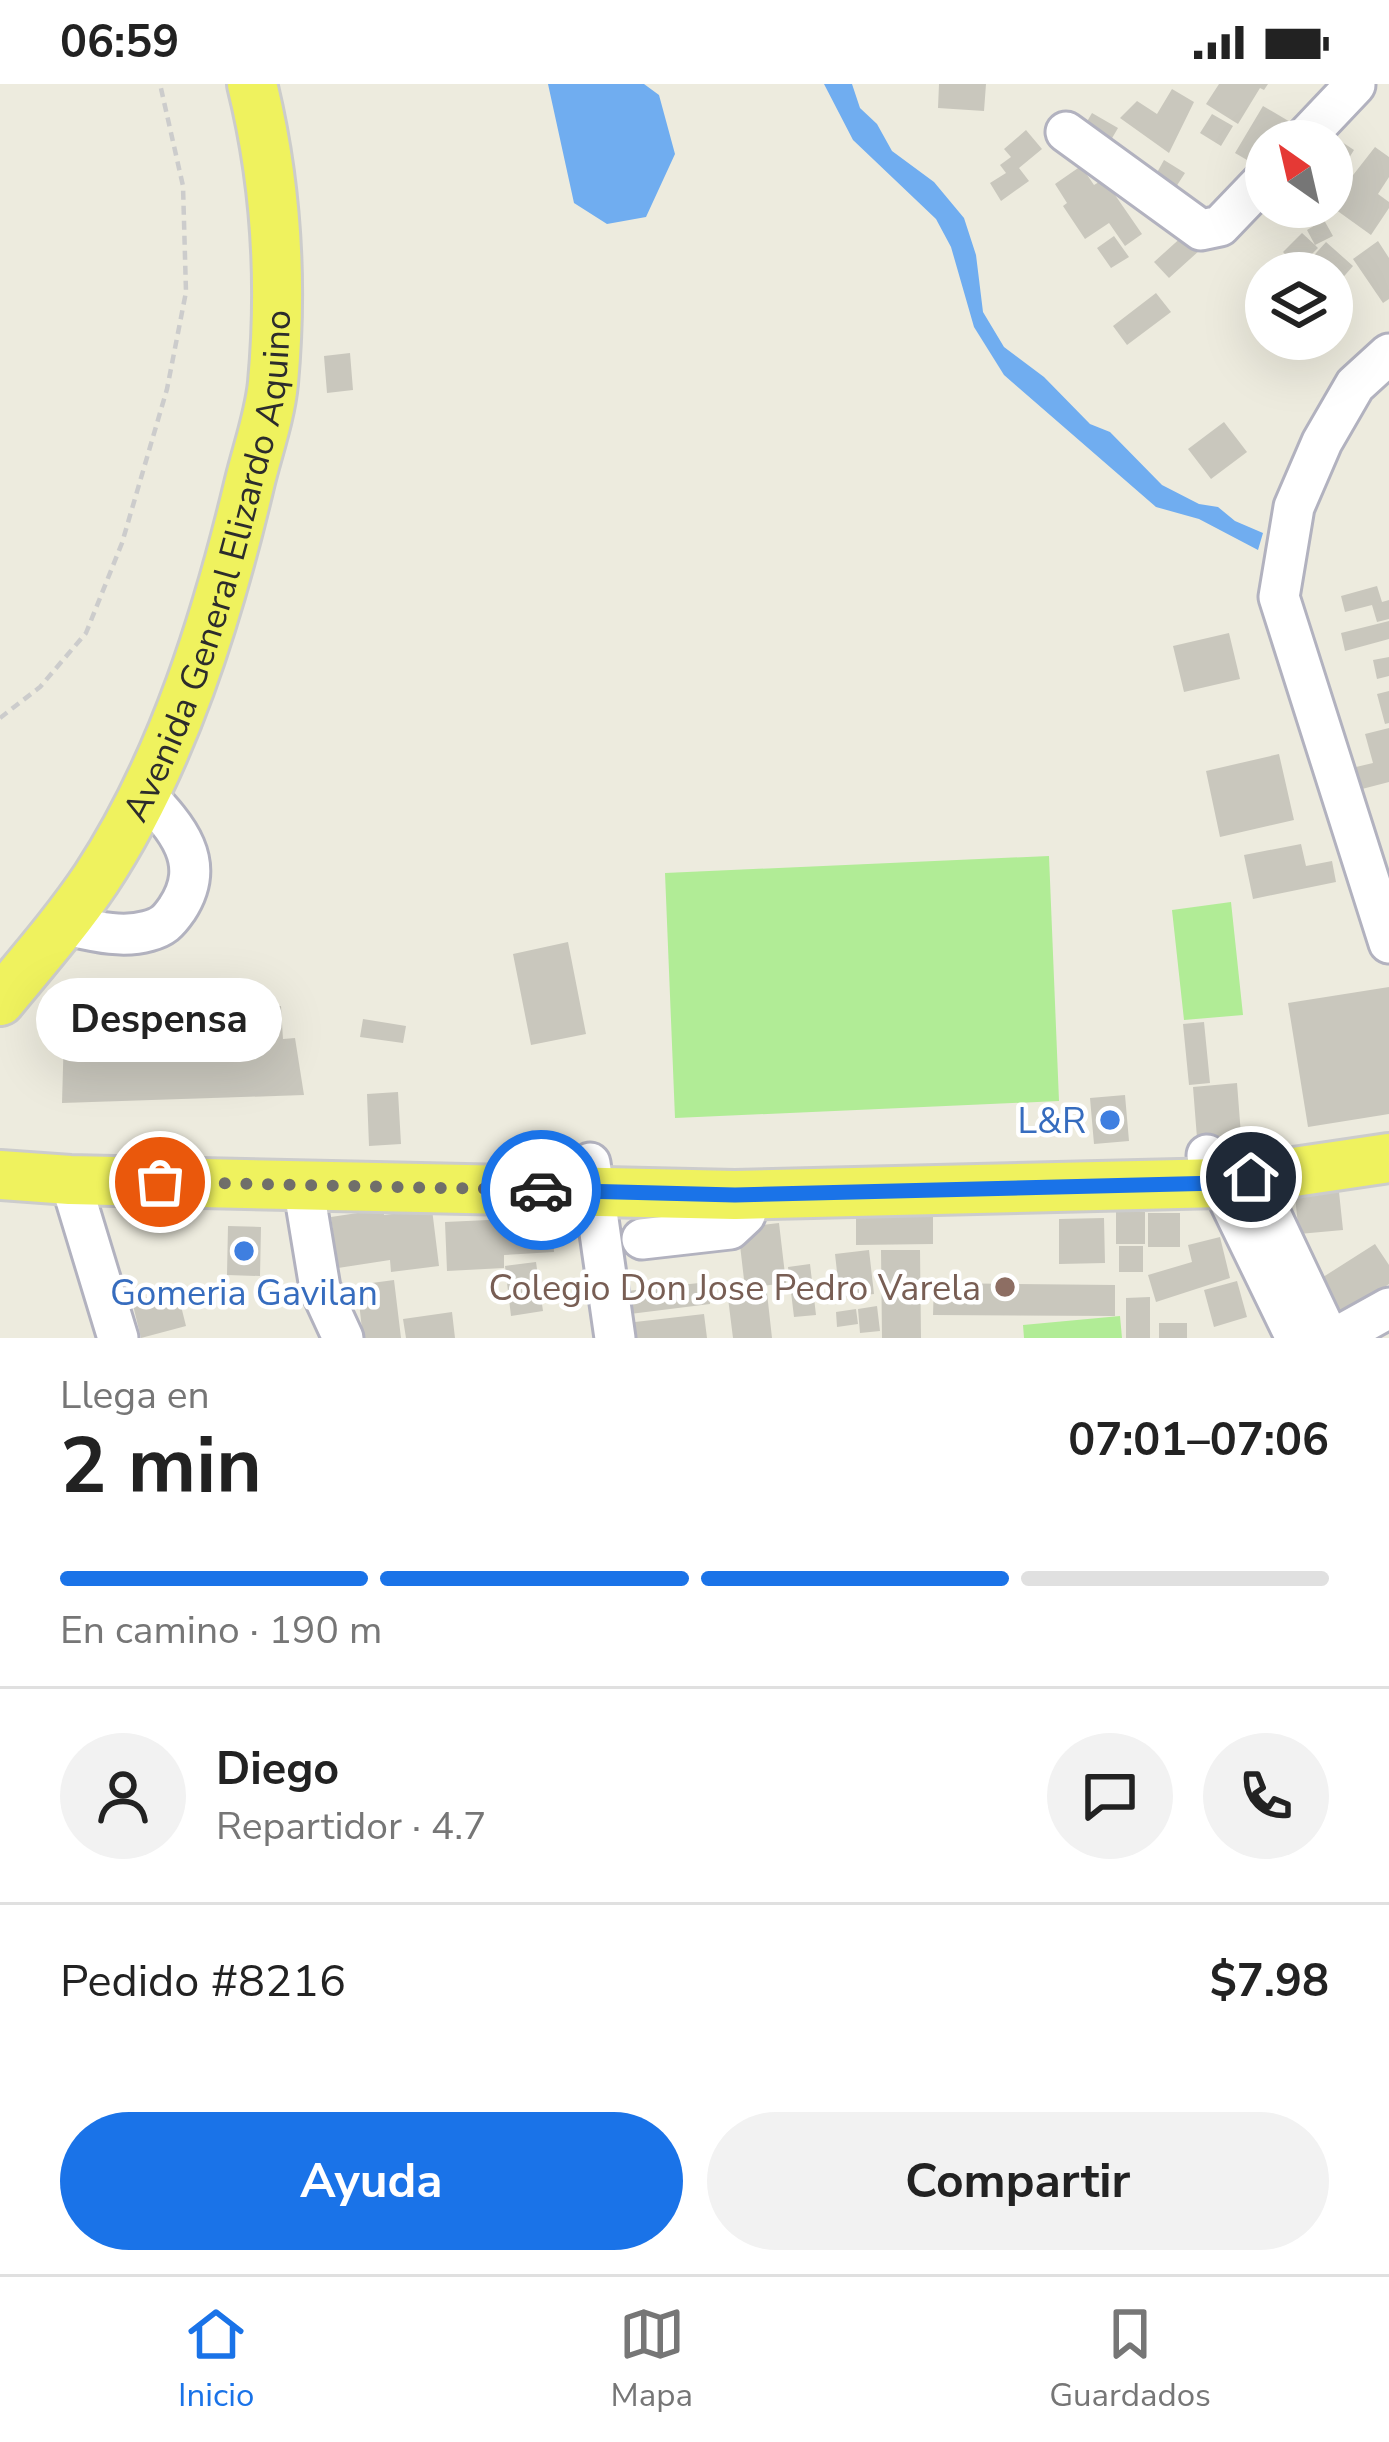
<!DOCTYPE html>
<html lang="es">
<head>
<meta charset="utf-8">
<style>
  body { margin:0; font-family:"Nunito Sans",sans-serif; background:#f2f2f2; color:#222; height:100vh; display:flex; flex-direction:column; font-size:45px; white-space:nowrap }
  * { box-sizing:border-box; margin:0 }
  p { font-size:39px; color:#767676 }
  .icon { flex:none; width:66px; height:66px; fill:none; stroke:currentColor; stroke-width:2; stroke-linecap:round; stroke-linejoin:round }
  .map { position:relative; height:1254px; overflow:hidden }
  .drawer { display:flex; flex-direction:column; background:#fff; flex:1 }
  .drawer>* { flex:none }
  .needle { width:78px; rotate:326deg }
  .controls { position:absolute; left:1245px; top:36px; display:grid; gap:24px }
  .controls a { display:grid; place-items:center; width:108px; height:108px; border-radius:50%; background:#fff; box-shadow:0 12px 48px #0002; font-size:60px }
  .pin { position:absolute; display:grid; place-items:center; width:102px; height:102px; color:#fff; margin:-51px; border:6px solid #fff; border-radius:50%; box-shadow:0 3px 12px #0007 }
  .courier { position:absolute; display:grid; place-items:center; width:120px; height:120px; margin:-60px; border:9px solid #1a73e8; border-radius:50%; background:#fff; color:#222; box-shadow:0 3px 15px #0007 }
  .bubble { position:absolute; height:84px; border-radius:42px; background:#fff; box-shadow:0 12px 48px #0002; font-size:39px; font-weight:700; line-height:84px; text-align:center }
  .summary em { font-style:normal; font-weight:700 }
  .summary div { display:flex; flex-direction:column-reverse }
  .summary { display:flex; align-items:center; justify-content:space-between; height:204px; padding:0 60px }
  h1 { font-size:78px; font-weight:700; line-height:90px }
  .bar { display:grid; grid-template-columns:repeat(4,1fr); gap:18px 12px; align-content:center; height:144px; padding:0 60px }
  .bar i { height:15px; border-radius:9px; background:#e0e0e0 }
  .bar .on { background:#1a73e8 }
  .bar p { grid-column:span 4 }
  .line { display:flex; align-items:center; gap:30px; padding:0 60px; border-top:3px solid #e0e0e0 }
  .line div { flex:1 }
  .round { display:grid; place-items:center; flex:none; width:126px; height:126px; border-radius:63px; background:#f2f2f2 }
  .button { display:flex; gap:24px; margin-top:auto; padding:24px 60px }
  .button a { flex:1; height:138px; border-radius:72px; background:#1a73e8; color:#fff; font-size:48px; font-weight:700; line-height:138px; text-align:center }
  .button a+a { background:#f2f2f2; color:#222 }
  .status { display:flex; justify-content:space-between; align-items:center; height:84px; padding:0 60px; background:#fff; direction:ltr }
  .status svg { height:33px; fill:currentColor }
  .tab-bar { display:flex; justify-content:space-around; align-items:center; height:168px; border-top:3px solid #e0e0e0; background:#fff; font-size:33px; color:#767676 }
  .tab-bar a { display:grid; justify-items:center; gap:6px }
  .tab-bar .on { color:#1a73e8 }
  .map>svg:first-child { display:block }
  .pitch { fill:#b1ec96 }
  .water { fill:#70adf0 }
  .building { fill:#c9c7bd }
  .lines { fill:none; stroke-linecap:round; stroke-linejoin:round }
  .minor-casing { stroke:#b2b2bf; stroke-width:45 }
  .major-casing { stroke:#ccc; stroke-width:54 }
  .path { stroke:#ccc; stroke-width:4.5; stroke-dasharray:9 6; stroke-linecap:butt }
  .minor { stroke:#fff; stroke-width:39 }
  .major { stroke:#eff25e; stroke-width:48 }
  .done { stroke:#706f6a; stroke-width:12; stroke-dasharray:0 21.6 }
  .route { stroke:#1a73e8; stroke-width:15 }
  .shop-dot { fill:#3f7fe0; stroke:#fff; stroke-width:4.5 }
  .education-dot { fill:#8d6e63; stroke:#fff; stroke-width:4.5 }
  .labels { text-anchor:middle; stroke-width:9; stroke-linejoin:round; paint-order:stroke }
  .street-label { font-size:36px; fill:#2c2c2c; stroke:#fff }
  .shop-label { font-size:36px; fill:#366cbe; stroke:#fff; text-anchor:end }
  .education-label { font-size:36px; fill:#785e54; stroke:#fff; text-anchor:end }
</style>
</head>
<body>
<div class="status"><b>06:59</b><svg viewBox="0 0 49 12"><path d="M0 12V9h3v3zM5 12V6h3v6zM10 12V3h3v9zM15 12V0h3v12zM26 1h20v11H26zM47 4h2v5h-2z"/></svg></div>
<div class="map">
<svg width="1389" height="1254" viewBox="0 0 1389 1254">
  <rect width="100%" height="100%" fill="#edebde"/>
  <path class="pitch" d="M1049,772L1059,1017L675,1034L665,789Z
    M1231,818L1243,931L1184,936L1172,826Z
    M1120,1232L1122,1254H1024L1023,1241Z"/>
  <path class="water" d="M548,0H644L659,11L675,70L646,133L607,140L574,119Z
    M824,0H852L860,24L877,40L892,67L934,98L964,134L976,171L983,228L1004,263L1044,293L1090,340L1110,348L1162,401L1199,420L1218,423L1235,437L1263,449L1258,466L1199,435L1156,423L1004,291L974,243L951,163L936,135L853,56Z"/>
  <path class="building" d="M939,0H986L984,27L938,24Z
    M1219,0H1268L1264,6L1260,4L1238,40L1206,20Z
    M1172,5L1194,18L1169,69L1120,34L1137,17L1157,30Z
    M1263,22L1297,42L1288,57H1266V87L1235,69Z
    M1092,29L1118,44L1108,61L1082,46Z
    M1212,30L1233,42L1221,62L1200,49Z
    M1026,46L1042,65L1019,84L1029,97L1001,117L990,99L1006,89L1000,81L1011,73L1004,65Z
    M1330,50L1354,66L1342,85L1332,78V57H1326Z
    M1375,63L1389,73V93L1378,110L1389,118V124L1371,151L1332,123V118Z
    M1164,76L1185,89L1174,106L1154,94Z
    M1081,82L1094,101L1104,95L1142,150L1125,162L1109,139L1085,155L1063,122L1067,119L1055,100Z
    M1324,136L1333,152L1315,161L1318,164L1298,184L1283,168L1302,149L1315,161L1307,146Z
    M1185,150L1200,166L1169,194L1154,178Z
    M1114,152L1129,173L1111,184L1097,164Z
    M1378,157L1389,174V215L1383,219L1353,175Z
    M1326,158L1353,182L1332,206V189H1298Z
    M1156,209L1171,228L1127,261L1113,242Z
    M350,269L353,306L327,309L324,272Z
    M1224,338L1247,368L1211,395L1188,365Z
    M1377,502L1382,518L1389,516V535L1377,538L1372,521L1345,528L1341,512Z
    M1389,537V555L1345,567L1341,549Z
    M1229,549L1240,595L1184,608L1173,562Z
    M1389,573V592L1377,595L1373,576Z
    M1389,607V639L1385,640L1377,610Z
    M1389,644V698L1362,705L1356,683L1373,679L1365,650Z
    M1279,670L1294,736L1220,753L1206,687Z
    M1301,760L1306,782L1332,777L1336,798L1253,815L1244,771Z
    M568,858L586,950L531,961L513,870Z
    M1389,903V1030L1308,1043L1288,919Z
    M222,908V923L281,922L283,955L295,954L304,1011L62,1019L64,948L109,910Z
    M363,935L406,942L403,959L360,953Z
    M1204,938L1210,999L1189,1001L1183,940Z
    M1237,999L1241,1051L1197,1054L1193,1003Z
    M398,1008L401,1060L369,1062L367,1010Z
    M1125,1011L1129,1057L1094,1060L1090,1014Z
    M1339,1108L1343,1146L1299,1150L1295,1113Z
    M384,1125V1131L432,1125L439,1182L391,1188L390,1176L338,1184L331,1133Z
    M1116,1128H1145V1160H1116Z
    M933,1129V1160L856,1161V1131Z
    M1148,1129H1180V1163H1148Z
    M552,1133L554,1168L504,1171V1184L447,1187L445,1138Z
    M1104,1134L1105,1179L1059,1180V1135Z
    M779,1139L786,1199L745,1204L738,1144Z
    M228,1142L261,1143L260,1192L227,1191Z
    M1220,1153L1230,1194L1156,1218L1148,1191L1192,1178L1188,1161Z
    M1375,1160L1389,1181V1200L1343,1230L1320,1195Z
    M1119,1162H1143V1188H1119Z
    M869,1166L874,1210L840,1214L835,1170Z
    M881,1166H920L921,1254H882Z
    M536,1178L543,1227L511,1232L505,1182Z
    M810,1180L816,1231L794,1233L788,1183Z
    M394,1196L401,1254H363L357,1201Z
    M1237,1197L1247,1233L1214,1243L1204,1206Z
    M708,1198L710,1220L630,1230L627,1207Z
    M934,1199L1115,1201V1232L933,1231Z
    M177,1206L186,1242L141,1254L132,1217Z
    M767,1209L772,1254H733L728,1214Z
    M1150,1213V1254H1126V1214Z
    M877,1222L880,1247L860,1249L858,1225Z
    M856,1225L858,1240L837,1243L836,1228Z
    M452,1228L455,1254H406L403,1235Z
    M704,1230L707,1254H636L635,1238Z
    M1159,1239H1187V1254H1159Z"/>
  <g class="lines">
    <g class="minor-casing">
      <path id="minor" d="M1066,48L1201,146L1220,142L1266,94
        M1302,57L1355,1
        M1389,270L1355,301L1322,358L1294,423L1279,513L1389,859
        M62,840C90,846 120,855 148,847C163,843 168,838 177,825C208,778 177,744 144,709
        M1241,1068L1329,1254
        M1207,1071L1296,1254
        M590,1079L615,1254
        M70,1096L118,1254
        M303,1101L320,1204L343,1254
        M642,1155L730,1145L745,1131L753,1108
        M1335,1254L1389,1224"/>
    </g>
    <g class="major-casing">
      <g id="major">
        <path id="s1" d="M0,917C33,877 67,838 96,795C173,678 218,532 250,397C258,365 270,331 273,299C282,200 276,97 252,0"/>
        <path d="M0,1091L70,1096L735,1111L1220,1099L1389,1074"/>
      </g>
    </g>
    <path class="path" d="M0,634L40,603L86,549L122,459L167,305L186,208L183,102L160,0"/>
    <use href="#minor" class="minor"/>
    <use href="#major" class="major"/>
  </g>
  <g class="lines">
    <path class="done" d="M160,1098L541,1106"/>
    <path class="route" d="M541,1106L735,1111L1220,1099L1251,1093"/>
  </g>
  <g class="shop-dot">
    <circle cx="1110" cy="1036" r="12"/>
    <circle cx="244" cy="1167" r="12"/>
  </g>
  <circle class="education-dot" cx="1005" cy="1203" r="12"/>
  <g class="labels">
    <g class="street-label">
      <text dy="13" stroke="none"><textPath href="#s1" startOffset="492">Avenida General Elizardo Aquino</textPath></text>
    </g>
    <g class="shop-label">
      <text x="1086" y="1049">L&amp;R</text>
      <text x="244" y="1221" text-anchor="middle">Gomeria Gavilan</text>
    </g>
    <g class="education-label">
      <text x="981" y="1216">Colegio Don Jose Pedro Varela</text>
    </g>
  </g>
</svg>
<div class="controls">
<a><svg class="needle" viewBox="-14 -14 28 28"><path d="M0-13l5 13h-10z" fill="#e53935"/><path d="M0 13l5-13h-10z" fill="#767676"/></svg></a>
<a><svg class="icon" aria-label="layers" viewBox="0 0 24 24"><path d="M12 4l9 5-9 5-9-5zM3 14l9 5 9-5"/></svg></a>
</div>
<div class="pin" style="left:160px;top:1098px;background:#ea580c"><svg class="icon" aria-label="bag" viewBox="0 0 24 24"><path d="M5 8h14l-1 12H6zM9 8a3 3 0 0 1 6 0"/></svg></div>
<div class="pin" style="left:1251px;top:1093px;background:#1f2937"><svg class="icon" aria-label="home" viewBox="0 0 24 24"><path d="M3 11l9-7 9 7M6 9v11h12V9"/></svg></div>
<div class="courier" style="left:541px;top:1106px"><svg class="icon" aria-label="car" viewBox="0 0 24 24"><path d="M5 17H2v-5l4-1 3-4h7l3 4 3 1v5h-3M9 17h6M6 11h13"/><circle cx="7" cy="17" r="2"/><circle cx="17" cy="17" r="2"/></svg></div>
<div class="bubble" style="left:36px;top:894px;width:246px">Despensa</div>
</div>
<section class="drawer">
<div class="summary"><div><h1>2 min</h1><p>Llega en</p></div><em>07:01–07:06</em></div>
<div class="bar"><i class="on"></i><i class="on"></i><i class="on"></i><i></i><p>En camino · 190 m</p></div>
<div class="line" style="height:216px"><a class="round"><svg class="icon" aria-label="person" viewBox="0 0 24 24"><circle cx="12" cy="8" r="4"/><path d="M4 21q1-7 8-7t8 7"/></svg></a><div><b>Diego</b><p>Repartidor · 4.7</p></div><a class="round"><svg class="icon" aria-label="chat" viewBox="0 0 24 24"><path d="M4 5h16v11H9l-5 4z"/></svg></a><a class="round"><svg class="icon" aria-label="phone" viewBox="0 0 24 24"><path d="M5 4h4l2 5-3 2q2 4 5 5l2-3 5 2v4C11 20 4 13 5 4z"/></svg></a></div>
<div class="line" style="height:156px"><div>Pedido #8216</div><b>$7.98</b></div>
<div class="button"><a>Ayuda</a><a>Compartir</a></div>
</section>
<nav class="tab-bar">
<a class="on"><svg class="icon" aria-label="home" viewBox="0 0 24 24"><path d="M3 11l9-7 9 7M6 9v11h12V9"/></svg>Inicio</a>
<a><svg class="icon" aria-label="map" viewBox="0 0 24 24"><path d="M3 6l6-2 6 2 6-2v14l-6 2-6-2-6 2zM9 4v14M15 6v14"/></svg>Mapa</a>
<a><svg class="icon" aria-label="saved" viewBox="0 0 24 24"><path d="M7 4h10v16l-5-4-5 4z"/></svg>Guardados</a>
</nav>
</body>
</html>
